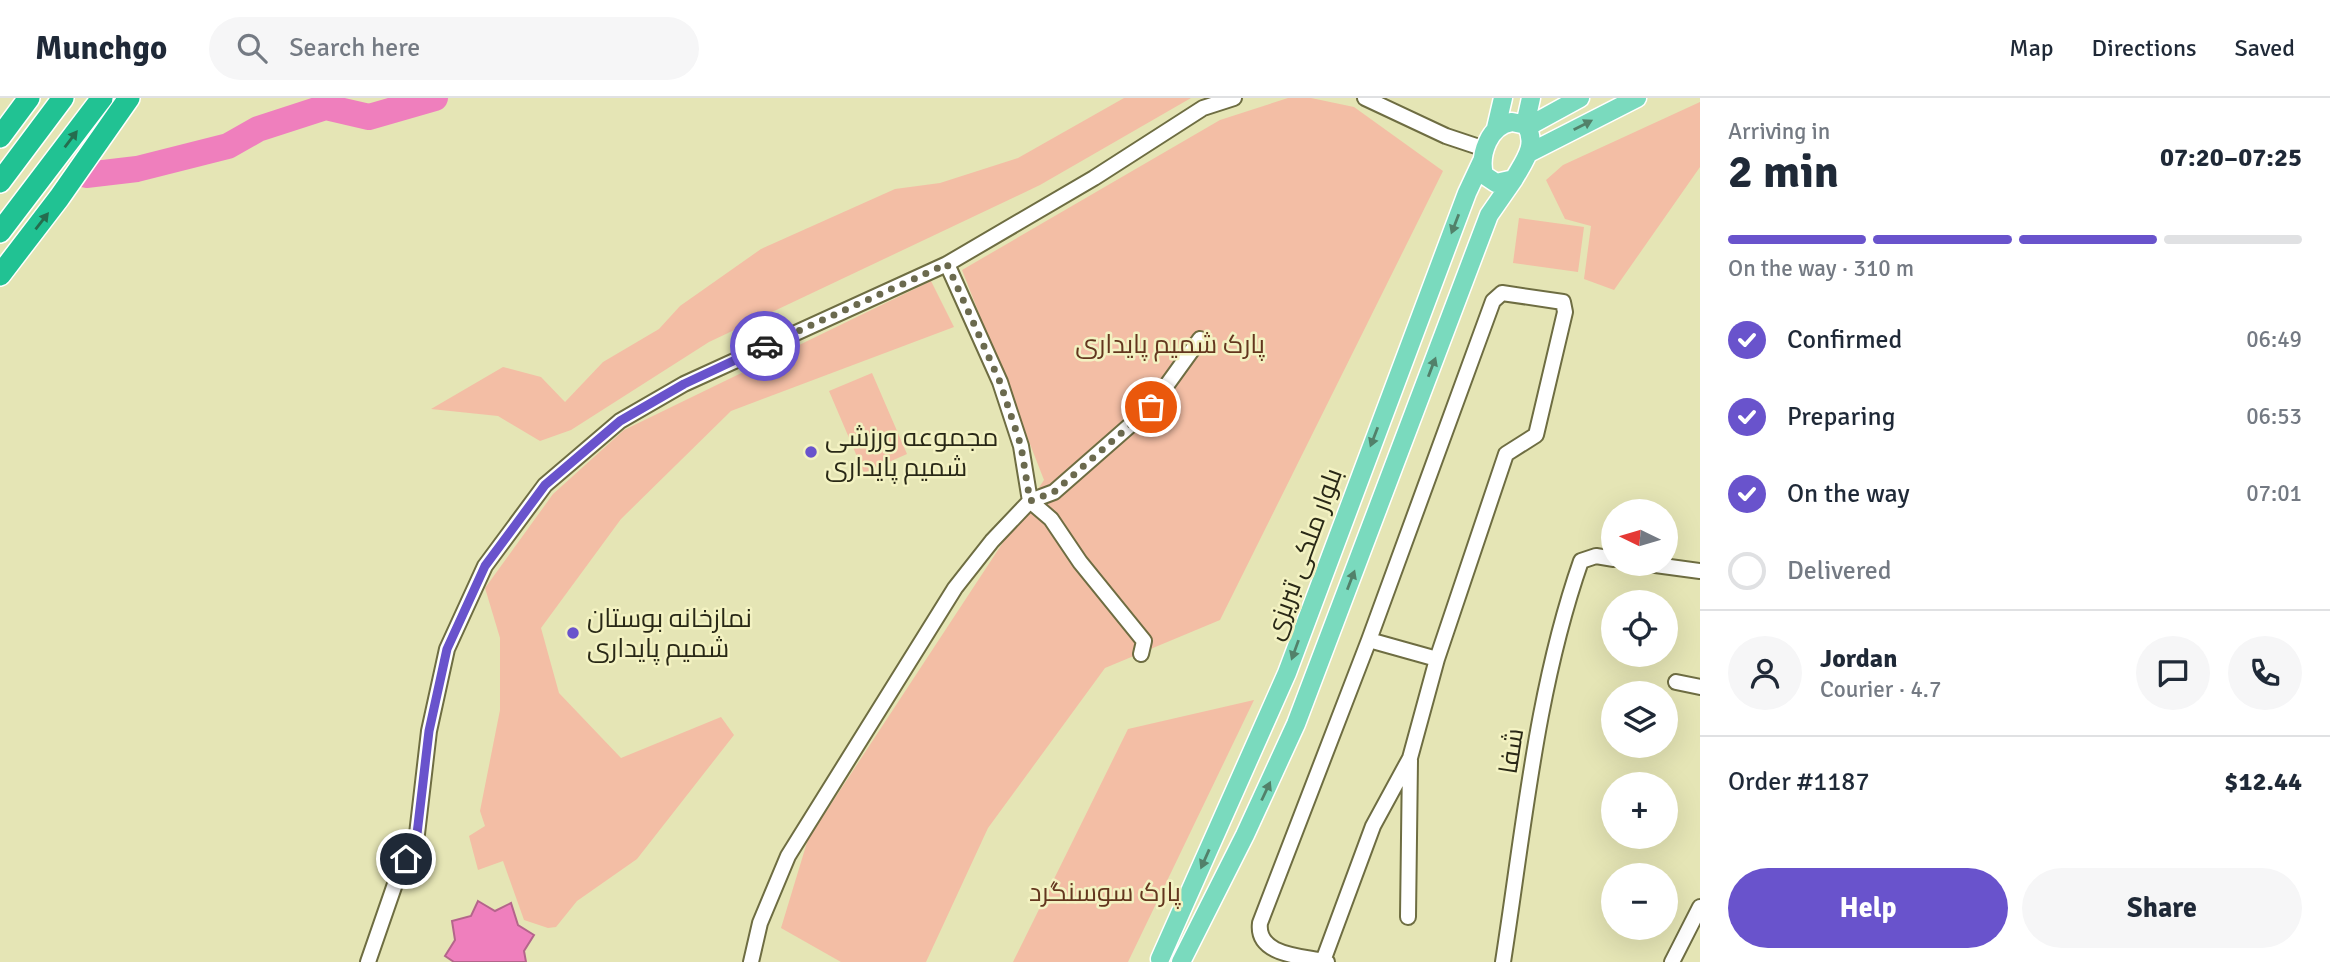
<!DOCTYPE html>
<html lang="en">
<head>
<meta charset="utf-8">
<style>
  body { margin:0; font-family:Signika,Cairo,sans-serif; background:#f6f6f7; color:#1f2937; height:100vh; display:flex; flex-direction:column; font-size:26px; white-space:nowrap }
  * { box-sizing:border-box; margin:0 }
  p { font-size:23px; color:#747a83 }
  .icon { flex:none; width:38px; height:38px; fill:none; stroke:currentColor; stroke-width:2; stroke-linecap:round; stroke-linejoin:round }
  .map { position:relative; flex:1; overflow:hidden }
  .panel { display:flex; flex-direction:column; background:#fff; width:630px }
  .panel>* { flex:none }
  .needle { width:46px; rotate:275deg }
  .buttons { position:absolute; left:1601px; top:401px; display:grid; gap:14px }
  .buttons a { display:grid; place-items:center; width:77px; height:77px; border-radius:50%; background:#fff; box-shadow:0 7px 28px #0002; font-size:35px }
  .pin { position:absolute; display:grid; place-items:center; width:60px; height:60px; color:#fff; margin:-30px; border:4px solid #fff; border-radius:50%; box-shadow:0 2px 7px #0007 }
  .courier { position:absolute; display:grid; place-items:center; width:70px; height:70px; margin:-35px; border:5px solid #6953cc; border-radius:50%; background:#fff; color:#222; box-shadow:0 2px 9px #0007 }
  .summary em { font-style:normal; font-weight:700 }
  .summary div { display:flex; flex-direction:column-reverse }
  .summary { display:flex; align-items:center; justify-content:space-between; height:119px; padding:0 28px }
  h1 { font-size:46px; font-weight:700; line-height:52px }
  .bar { display:grid; grid-template-columns:repeat(4,1fr); gap:10px 7px; align-content:center; height:84px; padding:0 28px }
  .bar i { height:9px; border-radius:5px; background:#e0e1e3 }
  .bar .current { background:#6953cc }
  .bar p { grid-column:span 4 }
  .line { display:flex; align-items:center; gap:18px; padding:0 28px; border-top:2px solid #e0e1e3 }
  .line div { flex:1 }
  .round { display:grid; place-items:center; flex:none; width:74px; height:74px; border-radius:37px; background:#f6f6f7 }
  ol { padding:0 28px; list-style:none }
  li { display:flex; align-items:center; gap:21px; height:77px }
  li p { margin-inline-start:auto }
  li .icon { padding:7px; border-radius:50%; background:#6953cc; color:#fff; stroke-width:4 }
  li:last-child { color:#747a83 }
  li i { width:38px; height:38px; border:4px solid #e0e1e3; border-radius:50% }
  .cta { display:flex; gap:14px; margin-top:auto; padding:14px 28px }
  .cta a { flex:1; height:80px; border-radius:42px; background:#6953cc; color:#fff; font-size:28px; font-weight:700; line-height:80px; text-align:center }
  .cta a+a { background:#f6f6f7; color:#1f2937 }
  header { display:flex; align-items:center; gap:42px; box-sizing:border-box; height:98px; padding:0 35px; background:#fff; border-bottom:2px solid #e0e1e3 }
  header strong { font-size:33px }
  nav { display:flex; gap:38px; margin-inline-start:auto; font-size:24px }
  .search { width:490px; height:63px; background:#f6f6f7; display:flex; align-items:center; gap:18px; box-sizing:border-box; padding:0 24px; border-radius:38px; color:#747a83; font-size:26px }
  main { display:flex; flex:1; min-height:0 }
  .map>svg:first-child { display:block }
  .green { fill:#f3bea5 }
  .water { fill:#ef7fbd; stroke:#b4658b; stroke-width:2 }
  .lines { fill:none; stroke-linecap:round; stroke-linejoin:round }
  .river { stroke:#ef7fbd; stroke-width:26 }
  .minor-casing { stroke:#6e6d42; stroke-width:18 }
  .major-casing { stroke:#fff; stroke-width:21 }
  .highway-casing { stroke:#fff; stroke-width:24 }
  .minor { stroke:#fff; stroke-width:14 }
  .major { stroke:#7adabe; stroke-width:18 }
  .highway { stroke:#21c293; stroke-width:21 }
  .oneway { fill:#52816a }
  .oneway2 { fill:#256d4e }
  .done { stroke:#6b6a4e; stroke-width:7; stroke-dasharray:0 12.6 }
  .route { stroke:#6953cc; stroke-width:9 }
  .poi-dot { fill:#6953cc; stroke:#f3f2c2; stroke-width:2.5 }
  .labels { text-anchor:middle; stroke-width:5; stroke-linejoin:round; paint-order:stroke }
  .park-label { font-size:26px; fill:#63361e; stroke:#f3f2c2 }
  .poi-label { font-size:26px; fill:#292816; stroke:#f3f2c2; text-anchor:start }
  .street-label { font-size:26px; fill:#292816; stroke:#f3f2c2 }
</style>
</head>
<body>
<header>
<strong>Munchgo</strong>
<div class="search"><svg class="icon" aria-label="search" viewBox="0 0 24 24"><circle cx="10" cy="10" r="6"/><path d="M15 15l6 6"/></svg>Search here</div>
<nav><a>Map</a><a>Directions</a><a>Saved</a></nav>
</header>
<main>
<div class="map">
<svg width="1700" height="864" viewBox="0 0 1700 864">
  <rect width="100%" height="100%" fill="#e5e5b5"/>
  <path class="green" d="M1124,0H1191L1040,87L709,244L571,332L540,343L498,318L431,311L503,269L541,279L565,304L603,264L659,231L680,208L761,151L895,91L940,85L1018,60Z
    M1288,0H1311L1354,9L1443,73L1220,522L1105,570L988,730L926,864H841L781,830L808,741L1044,382L962,172L1220,22Z
    M1700,4V69L1614,192L1584,181L1591,128L1565,121L1546,82L1563,67Z
    M1519,120L1584,129L1578,174L1513,165Z
    M931,183L954,229L731,313L621,421L541,530L559,595L621,660L721,619L734,637L637,761L577,803L556,829L548,830L524,822L503,763L478,772L469,738L485,728L480,713L500,612V540L485,490L553,396L624,332Z
    M872,275L907,356L864,375L829,293Z
    M1254,602L1128,864H1013L1128,631Z"/>
  <path class="water" d="M478,803L495,813L511,805L518,827L534,837L524,853L526,864H454L445,858L455,842L452,823L471,818Z"/>
  <g class="lines">
    <path class="river" d="M86,77L137,71L228,48L258,31L326,9L369,19L435,0"/>
    <g class="minor-casing">
      <path id="minor" d="M1365,0L1446,38L1485,51
        M1648,466L1700,473
        M1369,542L1437,561
        M1141,556L1144,543L1080,464L1051,421L1030,403L1054,394L1151,309L1200,241
        M1676,584L1700,589
        M1408,819L1410,662
        M368,864L395,786L417,736L429,633L447,551L485,468L545,387L620,323L684,286L947,166L1094,80L1203,10L1234,0
        M751,864L760,825L788,758L955,490L992,443L1030,403L1021,348L1000,284L947,166
        M1323,864V863L1373,728L1410,660L1437,561L1506,356L1536,337L1565,214L1563,204L1502,195L1493,203L1369,542L1260,825C1256,857 1300,858 1323,863L1327,864
        M1503,864C1524,730 1536,592 1581,463L1596,458L1614,461
        M1672,864L1700,809"/>
    </g>
    <g class="major-casing">
      <path id="major" d="M1512,24L1526,27C1538,47 1524,63 1514,81L1496,85L1484,77C1479,57 1489,27 1512,24Z
        M1525,27L1531,0
        M1527,29L1580,0
        M1496,30L1503,0
        M1529,55L1637,0
        M1160,861L1287,575L1467,95L1482,63
        M1181,864L1245,737L1296,626L1489,117L1514,81"/>
    </g>
    <g class="highway-casing">
      <path id="highway" d="M0,39L29,0
        M0,84L63,0
        M0,134L102,0
        M0,177L59,100L129,0"/>
    </g>
    <use href="#minor" class="minor"/>
    <use href="#major" class="major"/>
    <use href="#highway" class="highway"/>
  </g>
  <defs><path id="oneway-solid" d="M-6-.8H1V-3.2L6.5 0L1 3.2V.8H-6Z" transform="scale(1.75)"/></defs>
  <g class="oneway">
    <use href="#oneway-solid" transform="translate(1583 27) rotate(-27)"/>
    <use href="#oneway-solid" transform="translate(1455 126) rotate(111)"/>
    <use href="#oneway-solid" transform="translate(1432 269) rotate(-69)"/>
    <use href="#oneway-solid" transform="translate(1374 339) rotate(111)"/>
    <use href="#oneway-solid" transform="translate(1351 482) rotate(-69)"/>
    <use href="#oneway-solid" transform="translate(1295 552) rotate(110)"/>
    <use href="#oneway-solid" transform="translate(1266 693) rotate(-65)"/>
    <use href="#oneway-solid" transform="translate(1205 761) rotate(114)"/>
  </g>
  <g class="oneway2">
    <use href="#oneway-solid" transform="translate(71 41) rotate(-53)"/>
    <use href="#oneway-solid" transform="translate(42 123) rotate(-52)"/>
  </g>
  <g class="lines">
    <path class="done" d="M765,248L947,166L1000,284L1021,348L1030,403L1054,394L1151,309"/>
    <path class="route" d="M406,761L417,736L429,633L447,551L485,468L545,387L620,323L684,286L765,248"/>
  </g>
  <g class="poi-dot">
    <circle cx="811" cy="354" r="7"/>
    <circle cx="573" cy="535" r="7"/>
  </g>
  <g class="labels">
    <g class="park-label">
      <text x="1170" y="255">پارک شمیم پایداری</text>
      <text x="1105" y="803">پارک سوسنگرد</text>
    </g>
    <g class="poi-label">
      <text x="825" y="348">مجموعه ورزشی<tspan x="825" dy="30">شمیم پایداری</tspan></text>
      <text x="587" y="529">نمازخانه بوستان<tspan x="587" dy="30">شمیم پایداری</tspan></text>
    </g>
    <g class="street-label">
      <text transform="translate(1303 456) rotate(-70)" y="9">بلوار ملکى تبریزى</text>
      <text transform="translate(1511 653) rotate(-81)" y="9">شفا</text>
    </g>
  </g>
</svg>
<div class="buttons">
<a><svg class="needle" viewBox="-14 -14 28 28"><path d="M0-13l5 13h-10z" fill="#e53935"/><path d="M0 13l5-13h-10z" fill="#747a83"/></svg></a>
<a><svg class="icon" aria-label="locate" viewBox="0 0 24 24"><circle cx="12" cy="12" r="6"/><path d="M12 2v4M12 18v4M2 12h4M18 12h4"/></svg></a>
<a><svg class="icon" aria-label="layers" viewBox="0 0 24 24"><path d="M12 4l9 5-9 5-9-5zM3 14l9 5 9-5"/></svg></a>
<a>+</a>
<a>−</a>
</div>
<div class="pin" style="left:1151px;top:309px;background:#ea580c"><svg class="icon" aria-label="bag" viewBox="0 0 24 24"><path d="M5 8h14l-1 12H6zM9 8a3 3 0 0 1 6 0"/></svg></div>
<div class="pin" style="left:406px;top:761px;background:#1f2937"><svg class="icon" aria-label="home" viewBox="0 0 24 24"><path d="M3 11l9-7 9 7M6 9v11h12V9"/></svg></div>
<div class="courier" style="left:765px;top:248px"><svg class="icon" aria-label="car" viewBox="0 0 24 24"><path d="M5 17H2v-5l4-1 3-4h7l3 4 3 1v5h-3M9 17h6M6 11h13"/><circle cx="7" cy="17" r="2"/><circle cx="17" cy="17" r="2"/></svg></div>
</div>
<section class="panel">
<div class="summary"><div><h1>2 min</h1><p>Arriving in</p></div><em>07:20–07:25</em></div>
<div class="bar"><i class="current"></i><i class="current"></i><i class="current"></i><i></i><p>On the way · 310 m</p></div>
<ol>
<li><svg class="icon" aria-label="check" viewBox="0 0 24 24"><path d="M5 12l5 5 9-10"/></svg>Confirmed<p>06:49</p></li>
<li><svg class="icon" aria-label="check" viewBox="0 0 24 24"><path d="M5 12l5 5 9-10"/></svg>Preparing<p>06:53</p></li>
<li><svg class="icon" aria-label="check" viewBox="0 0 24 24"><path d="M5 12l5 5 9-10"/></svg>On the way<p>07:01</p></li>
<li><i></i>Delivered</li>
</ol>
<div class="line" style="height:126px"><a class="round"><svg class="icon" aria-label="person" viewBox="0 0 24 24"><circle cx="12" cy="8" r="4"/><path d="M4 21q1-7 8-7t8 7"/></svg></a><div><b>Jordan</b><p>Courier · 4.7</p></div><a class="round"><svg class="icon" aria-label="chat" viewBox="0 0 24 24"><path d="M4 5h16v11H9l-5 4z"/></svg></a><a class="round"><svg class="icon" aria-label="phone" viewBox="0 0 24 24"><path d="M5 4h4l2 5-3 2q2 4 5 5l2-3 5 2v4C11 20 4 13 5 4z"/></svg></a></div>
<div class="line" style="height:91px"><div>Order #1187</div><b>$12.44</b></div>
<div class="cta"><a>Help</a><a>Share</a></div>
</section>
</main>
</body>
</html>
